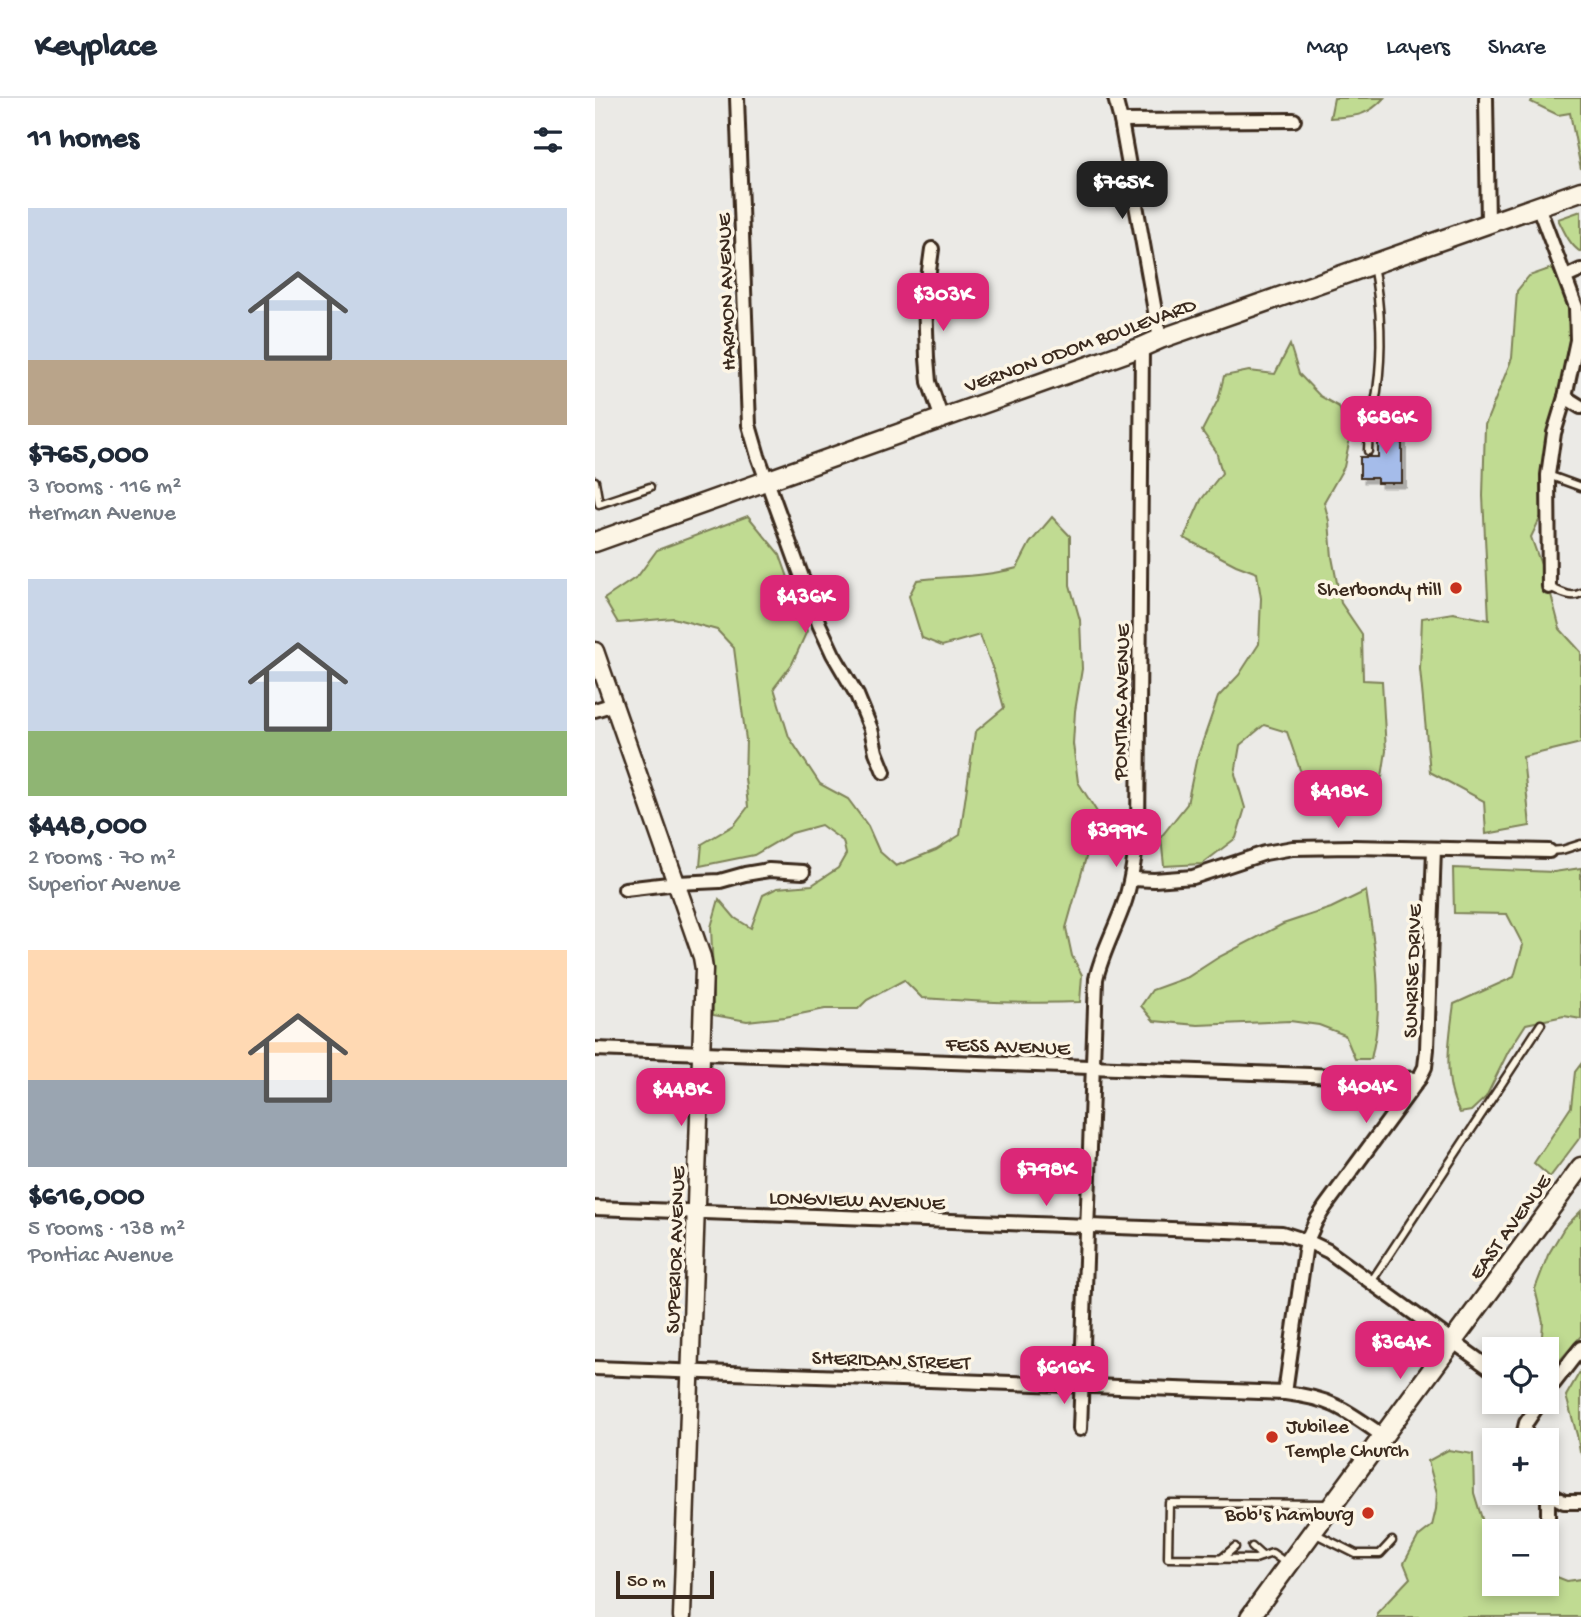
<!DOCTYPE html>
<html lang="en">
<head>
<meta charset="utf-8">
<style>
	body { margin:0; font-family:"Gochi Hand",sans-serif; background:#f6f6f7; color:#1f2937; height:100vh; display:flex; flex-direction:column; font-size:26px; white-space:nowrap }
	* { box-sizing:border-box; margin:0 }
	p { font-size:23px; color:#747a83 }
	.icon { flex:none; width:38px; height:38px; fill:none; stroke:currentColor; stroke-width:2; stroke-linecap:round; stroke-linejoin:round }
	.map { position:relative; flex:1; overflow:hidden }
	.panel { display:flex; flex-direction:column; background:#fff; width:595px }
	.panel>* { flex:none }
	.fabs { position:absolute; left:887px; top:1239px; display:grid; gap:14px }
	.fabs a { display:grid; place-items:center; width:77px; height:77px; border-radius:0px; background:#fff; box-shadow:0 4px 10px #0003; font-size:35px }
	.scale { position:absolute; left:21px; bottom:18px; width:98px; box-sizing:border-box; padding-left:7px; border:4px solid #3b2a1e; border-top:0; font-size:19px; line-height:24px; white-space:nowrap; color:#3b2a1e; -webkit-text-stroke:5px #fcf5e5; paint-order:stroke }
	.price { position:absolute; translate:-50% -60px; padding:0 16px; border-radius:14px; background:#db2777; color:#fff; font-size:23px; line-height:46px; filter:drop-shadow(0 2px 4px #0008) }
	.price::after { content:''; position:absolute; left:50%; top:42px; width:21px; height:16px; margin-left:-10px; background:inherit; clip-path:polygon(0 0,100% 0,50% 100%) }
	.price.active { background:#222; color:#fff }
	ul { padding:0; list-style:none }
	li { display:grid; align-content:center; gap:14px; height:371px; padding:0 28px }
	li span { display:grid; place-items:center; height:217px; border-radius:0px; color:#555 }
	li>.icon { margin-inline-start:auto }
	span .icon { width:126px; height:126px; fill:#fffc; stroke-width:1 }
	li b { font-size:30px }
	h2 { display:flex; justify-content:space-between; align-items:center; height:84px; padding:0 28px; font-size:30px }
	header { display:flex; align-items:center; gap:42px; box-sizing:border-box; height:98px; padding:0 35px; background:#fff; border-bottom:2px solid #e0e1e3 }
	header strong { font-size:33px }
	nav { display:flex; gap:38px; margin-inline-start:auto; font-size:24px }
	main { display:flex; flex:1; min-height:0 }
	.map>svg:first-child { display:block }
	.green { fill:#c0db92; stroke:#7e8258; stroke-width:2 }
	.building { fill:#a5bcea; stroke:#3b2a1e; stroke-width:2; filter:url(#shadow) }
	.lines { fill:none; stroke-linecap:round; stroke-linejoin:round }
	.service-casing { stroke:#3b2a1e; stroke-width:11 }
	.minor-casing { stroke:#3b2a1e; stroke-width:18 }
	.tertiary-casing { stroke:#3b2a1e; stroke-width:21 }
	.secondary-casing { stroke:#3b2a1e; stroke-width:23 }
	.service { stroke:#fcf5e5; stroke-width:6 }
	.minor { stroke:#fcf5e5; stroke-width:12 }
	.tertiary { stroke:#fcf5e5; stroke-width:16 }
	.secondary { stroke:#fcf5e5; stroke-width:18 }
	.poi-dot { fill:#c8321e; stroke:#fcf5e5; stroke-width:2.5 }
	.labels { text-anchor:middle; stroke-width:7; stroke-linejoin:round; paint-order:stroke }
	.street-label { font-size:21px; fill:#3b2a1e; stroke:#fcf5e5 }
	.poi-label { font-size:21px; fill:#3b2a1e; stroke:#fcf5e5; text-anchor:end }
</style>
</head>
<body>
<header>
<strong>Keyplace</strong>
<nav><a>Map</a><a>Layers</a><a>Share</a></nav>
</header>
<main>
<section class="panel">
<h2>11 homes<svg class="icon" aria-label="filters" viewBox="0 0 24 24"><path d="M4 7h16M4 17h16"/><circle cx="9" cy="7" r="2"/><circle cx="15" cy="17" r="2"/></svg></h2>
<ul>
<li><span style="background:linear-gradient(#c9d6e8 70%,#b9a48a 0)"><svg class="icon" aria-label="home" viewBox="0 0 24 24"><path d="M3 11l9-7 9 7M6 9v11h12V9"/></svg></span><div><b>$765,000</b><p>3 rooms · 116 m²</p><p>Herman Avenue</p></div></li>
<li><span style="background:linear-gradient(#c9d6e8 70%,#8fb573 0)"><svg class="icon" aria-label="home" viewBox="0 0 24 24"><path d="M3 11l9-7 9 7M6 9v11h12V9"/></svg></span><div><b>$448,000</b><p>2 rooms · 70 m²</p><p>Superior Avenue</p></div></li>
<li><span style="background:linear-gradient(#ffd9b3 60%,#9aa5b1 0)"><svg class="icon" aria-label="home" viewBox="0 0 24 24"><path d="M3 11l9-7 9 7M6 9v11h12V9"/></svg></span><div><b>$616,000</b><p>5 rooms · 138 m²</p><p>Pontiac Avenue</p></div></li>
</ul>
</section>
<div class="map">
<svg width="986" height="1519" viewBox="0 0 986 1519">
	<defs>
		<filter id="shadow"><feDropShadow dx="4.5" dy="4.5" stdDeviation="0" flood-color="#0004"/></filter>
	</defs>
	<rect width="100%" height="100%" fill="#ebeae6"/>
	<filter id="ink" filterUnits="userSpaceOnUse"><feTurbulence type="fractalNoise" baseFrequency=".0143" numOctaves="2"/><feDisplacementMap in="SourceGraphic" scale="14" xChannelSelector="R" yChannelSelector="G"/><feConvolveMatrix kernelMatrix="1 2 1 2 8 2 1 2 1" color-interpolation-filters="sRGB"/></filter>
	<g filter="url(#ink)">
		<g class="green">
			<path d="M 739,0 L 789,0 C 772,19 759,18 735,20 Z"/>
			<path d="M 938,0 L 986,0 L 986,71 L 975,15 L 963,17 L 936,4 Z"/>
			<path d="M 986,113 L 986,154 C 975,148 969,133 963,121 Z"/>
			<path d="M 957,170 L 973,201 L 975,238 L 965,289 L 970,299 L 953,404 L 936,439 L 954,489 L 965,531 L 986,554 L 986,645 L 928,659 L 935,728 L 891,736 L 889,703 L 835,674 L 825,571 L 827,520 L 858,515 L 894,522 L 888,398 L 890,327 L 917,260 L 922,193 L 934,178 Z"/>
			<path d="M 695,247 L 704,276 L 725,298 L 744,309 L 755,340 L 749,369 L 729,404 L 734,423 L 737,459 L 746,505 L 767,536 L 768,582 L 787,583 L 791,653 L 787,679 L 751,686 L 717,684 L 705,672 L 692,634 L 669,627 L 645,647 L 640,676 L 650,710 L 641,740 L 607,766 L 569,768 L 566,739 L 592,706 L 601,663 L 623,599 L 644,577 L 664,546 L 666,500 L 662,475 L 641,467 L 589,440 L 606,402 L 627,375 L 621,353 L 607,333 L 623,302 L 629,278 L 654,273 L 680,276 Z"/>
			<path d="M 153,418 L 185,457 L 212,533 L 197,566 L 179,590 L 194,639 L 225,686 L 253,701 L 273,728 L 284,753 L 301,768 L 341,752 L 365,737 L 380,634 L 409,610 L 400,577 L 385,537 L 347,548 L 327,540 L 314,498 L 322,482 C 355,478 390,479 422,470 L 435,445 L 457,419 L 475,438 L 475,487 L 485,522 L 487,571 L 480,613 L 478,646 L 483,684 L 509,725 L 492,756 L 471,830 L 477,858 L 487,877 L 485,904 C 432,906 380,904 327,900 L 309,882 L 272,902 L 263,911 L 230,911 L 190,919 L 152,923 L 118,917 L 118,876 L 116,829 L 124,801 L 140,820 L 156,830 L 168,797 L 182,790 L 217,787 L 243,770 L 251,756 L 248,743 L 226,727 L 197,735 L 159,757 L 105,768 L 107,746 L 139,727 L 153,709 L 150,680 L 151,642 L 139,550 L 122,532 L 78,520 L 23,525 L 9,501 L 43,478 L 62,452 Z"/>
			<path d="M 858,770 L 959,774 L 986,770 L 986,921 L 969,918 L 931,926 L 913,954 L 891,999 L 876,1013 L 865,1015 C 847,984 854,941 859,906 L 919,879 L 928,847 L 912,816 L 859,815 Z"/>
			<path d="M 771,793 C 778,839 787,888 781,935 C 780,943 778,952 776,961 L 760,961 L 750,937 L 724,927 L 695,923 L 603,927 L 559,923 L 546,908 L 557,892 L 593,879 L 624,859 L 688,826 L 736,810 Z"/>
			<path d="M 986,966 L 986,1038 L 955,1079 L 939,1065 L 976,1009 L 980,974 Z"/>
			<path d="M 986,1113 L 986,1238 L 955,1274 L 952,1273 L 952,1251 L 946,1251 L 948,1224 L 940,1191 L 953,1157 L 969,1130 Z"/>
			<path d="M 986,1272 L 986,1355 L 985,1354 L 982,1337 L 971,1298 Z"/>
			<path d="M 853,1352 L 878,1356 L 879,1395 L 888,1424 L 899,1441 L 900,1486 L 952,1486 L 952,1475 L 972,1483 L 986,1481 L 986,1519 L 782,1519 L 782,1515 L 815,1480 L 809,1465 L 823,1439 L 837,1428 L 841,1411 L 842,1395 L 833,1363 Z"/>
		</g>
		<path class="building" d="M 783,325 L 807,325 L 807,385 L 782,385 L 782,380 L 765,380 L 765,359 L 783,359 Z"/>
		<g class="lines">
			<g class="service-casing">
				<g id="service">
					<path d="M 773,353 C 773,332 779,314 782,293 C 788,251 786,209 778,167"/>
					<path d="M 953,377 L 986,389"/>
					<path d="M 0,383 L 4,406 L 55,389"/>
					<path d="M 954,489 C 964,493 976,501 986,495"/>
					<path d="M 954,753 L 967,752 L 986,746"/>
					<path d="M 776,1184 L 946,926"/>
					<path d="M 719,1435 L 761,1456 L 785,1456 L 797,1443"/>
					<path d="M 657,1449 L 667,1458"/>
					<path d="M 626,1461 L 640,1449"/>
					<path d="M 691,1465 L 677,1455 L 660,1461 L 573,1460 L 574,1405 L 733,1406"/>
				</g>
			</g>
			<g class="minor-casing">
				<g id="minor">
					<path d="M 142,0 L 154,327 L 163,358 L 224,526 L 238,556 L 262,597 L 276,631 L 281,654 L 289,674"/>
					<path d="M 520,0 L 526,23 L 565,241"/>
					<path d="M 891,0 L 893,125"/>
					<path d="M 526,23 L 699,22"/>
					<path d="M 943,108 L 981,209 L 982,242 L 970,299 L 959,335 L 953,377 L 954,489"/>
					<path d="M 337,151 L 330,202 L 332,260 L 334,284 L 347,321"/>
					<path d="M 971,179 L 986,172"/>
					<path d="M 970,299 L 986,309"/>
					<path d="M 0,612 L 19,606"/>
					<path d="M 536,781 L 559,782 L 598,779 L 670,755 L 698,750 L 757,749 L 954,753"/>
					<path d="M 30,791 L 82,785 L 125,783 L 150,776 L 174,772 L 208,774"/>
					<path d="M 0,951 L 824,981"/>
					<path d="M 0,1110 L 687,1135 L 712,1143 L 733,1153 L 900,1274"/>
					<path d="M 0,1270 L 690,1295 C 736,1300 751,1312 788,1338"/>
					<path d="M 952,1294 L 986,1250"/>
					<path d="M 690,1295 L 710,1153 L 712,1143 L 721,1123 L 730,1109 L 824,981 L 830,969 L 832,951 L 839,751"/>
					<path d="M 485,1331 L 501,881 C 507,854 521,830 530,803 C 537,782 539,760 543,738 L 547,249"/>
					<path d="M 927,1342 L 931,1325 L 945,1304"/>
					<path d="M 952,1395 L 969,1404 L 986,1404"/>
					<path d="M 953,1461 L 953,1395"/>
				</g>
			</g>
			<g class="tertiary-casing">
				<path id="tertiary" d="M 0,553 L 107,859 L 109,871 L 87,1519"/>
			</g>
			<g class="secondary-casing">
				<g id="secondary">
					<path d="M 0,444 L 547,249 L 565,241 L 986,93"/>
					<path d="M 655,1519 L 986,1069"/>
				</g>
			</g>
			<use href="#service" class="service"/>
			<use href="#minor" class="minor"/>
			<use href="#tertiary" class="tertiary"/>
			<use href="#secondary" class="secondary"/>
		</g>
	</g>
	<g class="poi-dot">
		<circle cx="861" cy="490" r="7"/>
		<circle cx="677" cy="1339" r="7"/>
		<circle cx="773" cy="1415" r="7"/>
	</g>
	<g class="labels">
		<g class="street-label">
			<text transform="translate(130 194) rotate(-92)" y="7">HARMON AVENUE</text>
			<text transform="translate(485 246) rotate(-20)" y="7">VERNON ODOM BOULEVARD</text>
			<text transform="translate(525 604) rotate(-89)" y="7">PONTIAC AVENUE</text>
			<text transform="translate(816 873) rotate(-88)" y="7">SUNRISE DRIVE</text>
			<text transform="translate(413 947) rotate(2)" y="7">FESS AVENUE</text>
			<text transform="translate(262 1101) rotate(2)" y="7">LONGVIEW AVENUE</text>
			<text transform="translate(914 1128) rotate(-54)" y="7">EAST AVENUE</text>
			<text transform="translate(79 1152) rotate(-88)" y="7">SUPERIOR AVENUE</text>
			<text transform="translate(296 1261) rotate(2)" y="7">SHERIDAN STREET</text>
		</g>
		<g class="poi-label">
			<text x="847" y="497">Sherbondy Hill</text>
			<text x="691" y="1334" text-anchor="start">Jubilee<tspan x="691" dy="24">Temple Church</tspan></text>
			<text x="759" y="1422">Bob's hamburg</text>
		</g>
	</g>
</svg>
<div class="fabs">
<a><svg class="icon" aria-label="locate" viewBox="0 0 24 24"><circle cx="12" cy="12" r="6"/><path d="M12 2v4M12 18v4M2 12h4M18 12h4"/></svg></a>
<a>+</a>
<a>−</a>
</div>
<div class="scale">50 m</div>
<b class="price active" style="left:527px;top:123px">$765K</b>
<b class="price" style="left:348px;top:235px">$303K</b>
<b class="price" style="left:791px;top:358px">$686K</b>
<b class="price" style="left:210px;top:537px">$436K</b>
<b class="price" style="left:743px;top:732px">$418K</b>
<b class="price" style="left:521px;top:771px">$399K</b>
<b class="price" style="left:771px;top:1027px">$404K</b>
<b class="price" style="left:86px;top:1030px">$448K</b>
<b class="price" style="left:451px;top:1110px">$798K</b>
<b class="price" style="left:805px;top:1283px">$364K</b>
<b class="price" style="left:469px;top:1308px">$616K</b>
</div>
</main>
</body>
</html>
